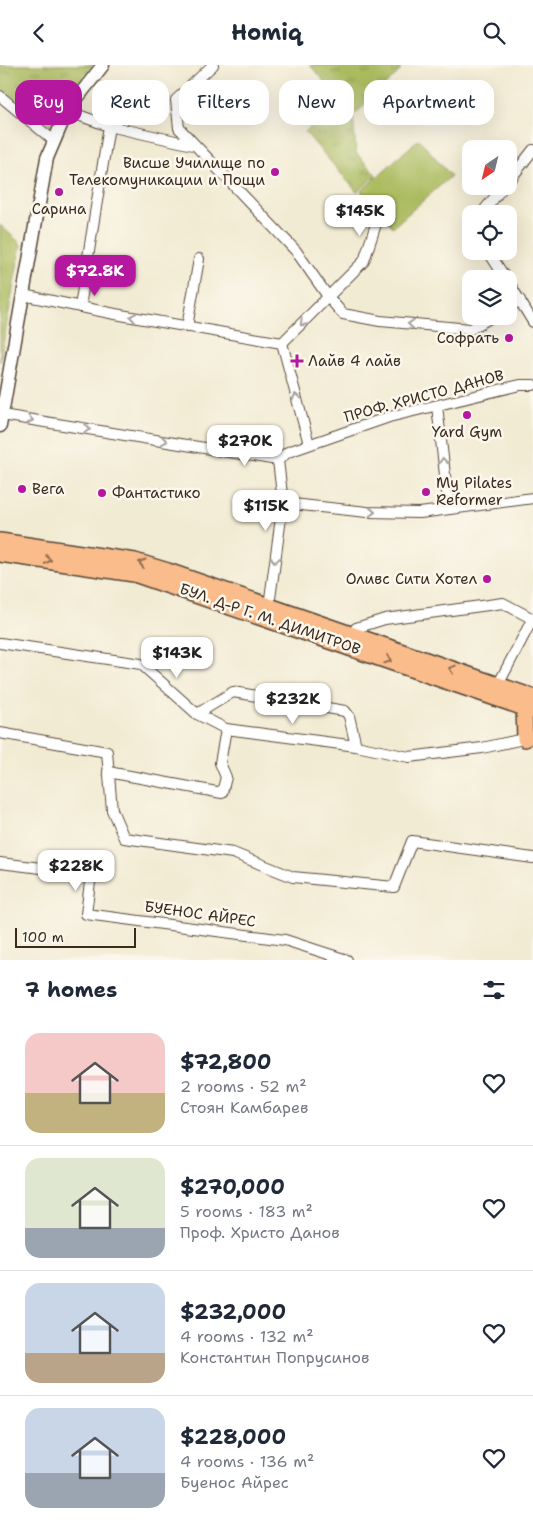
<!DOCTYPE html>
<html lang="en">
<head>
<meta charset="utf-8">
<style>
	body { margin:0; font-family:"Shantell Sans",sans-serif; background:#f6f6f7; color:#1f2937; height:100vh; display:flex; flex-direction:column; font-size:19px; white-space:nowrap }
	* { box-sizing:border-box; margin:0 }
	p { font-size:16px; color:#747a83 }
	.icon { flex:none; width:28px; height:28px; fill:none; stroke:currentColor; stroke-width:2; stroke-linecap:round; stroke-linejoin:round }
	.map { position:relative; height:895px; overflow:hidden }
	.side { display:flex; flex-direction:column; background:#fff; flex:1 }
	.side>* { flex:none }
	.banner { position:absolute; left:15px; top:15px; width:504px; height:45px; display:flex; gap:10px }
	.needle { width:32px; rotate:215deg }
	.tools { position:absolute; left:462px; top:75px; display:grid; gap:10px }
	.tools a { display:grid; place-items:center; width:55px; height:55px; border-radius:10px; background:#fff; box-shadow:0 5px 20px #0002; font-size:25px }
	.scale { position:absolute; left:15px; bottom:12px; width:121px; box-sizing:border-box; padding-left:5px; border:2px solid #3b2a1e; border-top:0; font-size:14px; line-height:18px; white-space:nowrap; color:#3b2a1e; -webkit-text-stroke:4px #fbf7ec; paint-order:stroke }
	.price { position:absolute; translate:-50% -42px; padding:0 11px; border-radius:10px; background:#fff; color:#222; font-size:16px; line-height:32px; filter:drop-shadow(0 1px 2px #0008) }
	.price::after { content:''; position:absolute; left:50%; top:30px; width:15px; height:11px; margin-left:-8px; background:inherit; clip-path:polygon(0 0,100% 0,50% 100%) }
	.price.on { background:#b5179e; color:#fff }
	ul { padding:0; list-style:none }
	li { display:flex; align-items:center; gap:15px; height:125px; padding:0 25px }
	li+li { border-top:1px solid #e0e1e3 }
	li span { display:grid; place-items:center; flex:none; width:140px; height:100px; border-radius:15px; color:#555 }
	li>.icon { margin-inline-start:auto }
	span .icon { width:60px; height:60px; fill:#fffc; stroke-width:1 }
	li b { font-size:21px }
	h2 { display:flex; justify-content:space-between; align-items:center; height:60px; padding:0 25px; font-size:21px }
	.tag { padding:0 18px; border-radius:15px; background:#fff; box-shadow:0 5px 20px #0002; font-size:18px; line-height:45px }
	.tag.on { background:#b5179e; color:#fff }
	header { display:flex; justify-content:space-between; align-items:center; height:65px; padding:0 25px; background:#fff; font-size:22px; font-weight:700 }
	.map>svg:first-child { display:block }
	.grass { fill:#abbb5e; stroke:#73723e }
	.park { fill:url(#park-tufts); stroke:#73723e }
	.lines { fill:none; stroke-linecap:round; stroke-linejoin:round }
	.minor-casing { stroke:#564739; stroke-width:12 }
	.tertiary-casing { stroke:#564739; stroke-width:15 }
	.primary-casing { stroke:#564739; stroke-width:18 }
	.minor { stroke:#fff; stroke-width:10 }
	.tertiary { stroke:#fff; stroke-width:12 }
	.primary { stroke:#f9bc8a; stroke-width:15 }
	.oneway { stroke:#a79f9a }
	.oneway2 { stroke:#906c4f }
	.poi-dot { fill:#b5179e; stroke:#fbf7ec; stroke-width:2 }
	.labels { text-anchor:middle; stroke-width:5; stroke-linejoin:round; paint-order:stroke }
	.poi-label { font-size:15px; fill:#3b2a1e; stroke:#fbf7ec; text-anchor:start }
	.street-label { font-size:15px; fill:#3b2a1e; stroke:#fbf7ec }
</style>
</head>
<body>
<header><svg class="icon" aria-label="back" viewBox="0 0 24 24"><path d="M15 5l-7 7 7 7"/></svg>Homiq<svg class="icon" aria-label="search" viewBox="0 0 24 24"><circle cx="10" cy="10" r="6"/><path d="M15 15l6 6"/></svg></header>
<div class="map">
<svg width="533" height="895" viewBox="0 0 533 895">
	<defs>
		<pattern id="park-tufts" width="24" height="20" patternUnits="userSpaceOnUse" patternTransform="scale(1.25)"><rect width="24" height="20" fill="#abbb5e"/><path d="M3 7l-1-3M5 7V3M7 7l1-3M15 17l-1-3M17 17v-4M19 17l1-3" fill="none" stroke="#8c984d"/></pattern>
	</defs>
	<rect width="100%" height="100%" fill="#fbf7ec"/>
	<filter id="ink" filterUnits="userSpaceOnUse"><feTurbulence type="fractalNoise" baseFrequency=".02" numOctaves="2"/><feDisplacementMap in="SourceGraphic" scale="10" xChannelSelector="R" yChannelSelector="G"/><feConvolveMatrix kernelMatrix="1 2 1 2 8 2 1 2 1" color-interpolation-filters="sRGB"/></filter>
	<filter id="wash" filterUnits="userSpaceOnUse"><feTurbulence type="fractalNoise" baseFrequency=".0096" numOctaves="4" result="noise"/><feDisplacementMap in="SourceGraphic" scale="20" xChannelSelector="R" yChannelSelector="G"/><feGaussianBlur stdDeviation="1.12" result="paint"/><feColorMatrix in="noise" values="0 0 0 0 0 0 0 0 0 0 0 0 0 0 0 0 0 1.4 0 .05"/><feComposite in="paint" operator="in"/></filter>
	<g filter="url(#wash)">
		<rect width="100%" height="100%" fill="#f2ebd3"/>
		<g class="grass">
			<path d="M 419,74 L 451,111 L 393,162 L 361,126 Z"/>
			<path d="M 0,160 L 21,179 L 0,297 Z"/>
		</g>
		<g class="park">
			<path d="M 0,0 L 93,0 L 78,18 L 50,60 L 0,22 Z"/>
			<path d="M 310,0 L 395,0 L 401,5 L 353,51 L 356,88 L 376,110 L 357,127 L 305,67 L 340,35 Z"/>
		</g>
	</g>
	<g filter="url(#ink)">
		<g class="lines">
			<g class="minor-casing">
				<g id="minor">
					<path d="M 213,0 L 176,35 L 179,63 L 296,186 L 329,233 L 343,249 L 380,256 L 471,264 L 493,251"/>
					<path d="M 0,31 L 54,76"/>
					<path d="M 67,46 L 109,61 L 193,80"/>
					<path d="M 509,116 L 533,85"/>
					<path d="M 481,149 L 504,121"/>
					<path d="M 488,186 L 506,214"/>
					<path d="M 509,218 L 533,257"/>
					<path d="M 23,230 L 115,249 L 282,278 L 309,379"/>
					<path d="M 80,242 L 109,61"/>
					<path d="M 509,242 L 520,235"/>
					<path d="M 187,262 L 199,194"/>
					<path d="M 282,278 L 364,196 L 377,156"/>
					<path d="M 437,341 L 449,444"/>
					<path d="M 2,350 L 278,395 L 288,387 L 389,352 L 520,320 L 533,320"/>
					<path d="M 283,438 L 367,447 L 420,448 L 533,433"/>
					<path d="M 269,541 L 283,438 L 278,395"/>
					<path d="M 354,570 L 356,563 L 385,554 L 503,538 L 533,554"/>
					<path d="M 0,578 L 141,599 L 197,649 L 226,664 L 356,681 L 409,692 L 482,683 L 533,672"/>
					<path d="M 498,620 L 533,553"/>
					<path d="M 197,649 L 233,627 L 345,646 L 349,651 L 356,681"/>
					<path d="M 0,668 L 107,687 L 112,745 L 124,773 L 233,788 L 293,812 L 394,822 L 412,776 L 533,793"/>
					<path d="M 108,707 L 222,728 L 226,712 L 220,698 L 226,664"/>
					<path d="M 0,798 L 91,809 L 86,849 L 285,875 L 347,895"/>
				</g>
			</g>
			<g class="tertiary-casing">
				<path id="tertiary" d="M 0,361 L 47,93 L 67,46 L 103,0"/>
			</g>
			<g class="primary-casing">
				<g id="primary">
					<path d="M 0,476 L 135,496 L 168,506 L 533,632"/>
					<path d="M 0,489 L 134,509 L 533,646"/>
					<path d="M 524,643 L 525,674"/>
				</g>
			</g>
			<use href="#minor" class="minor"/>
			<use href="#tertiary" class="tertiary"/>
			<use href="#primary" class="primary"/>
		</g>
		<defs><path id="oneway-chevron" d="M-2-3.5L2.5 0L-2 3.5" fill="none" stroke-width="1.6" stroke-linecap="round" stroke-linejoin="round" transform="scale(1.25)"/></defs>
		<g class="oneway">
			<use href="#oneway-chevron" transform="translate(133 252) rotate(-170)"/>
			<use href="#oneway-chevron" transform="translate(303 258) rotate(135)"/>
			<use href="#oneway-chevron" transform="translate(411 259) rotate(-175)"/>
			<use href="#oneway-chevron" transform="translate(296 332) rotate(-105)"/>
			<use href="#oneway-chevron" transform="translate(30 355) rotate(9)"/>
			<use href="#oneway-chevron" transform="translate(87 364) rotate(9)"/>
			<use href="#oneway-chevron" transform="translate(164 376) rotate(9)"/>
			<use href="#oneway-chevron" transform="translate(443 396) rotate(-97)"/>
			<use href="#oneway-chevron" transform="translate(372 447) rotate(2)"/>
			<use href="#oneway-chevron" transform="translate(275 495) rotate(98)"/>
		</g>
		<g class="oneway2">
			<use href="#oneway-chevron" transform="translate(48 495) rotate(8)"/>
			<use href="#oneway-chevron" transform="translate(142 498) rotate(-164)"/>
			<use href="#oneway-chevron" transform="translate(388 595) rotate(19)"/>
			<use href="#oneway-chevron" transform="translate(452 604) rotate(-161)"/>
		</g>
	</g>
	<g class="poi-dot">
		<circle cx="275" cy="107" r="5"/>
		<circle cx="59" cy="127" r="5"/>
		<circle cx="509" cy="273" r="5"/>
		<path d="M294.5 288.5h5v5h5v5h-5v5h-5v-5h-5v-5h5z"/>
		<circle cx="467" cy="350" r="5"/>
		<circle cx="22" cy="424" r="5"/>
		<circle cx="426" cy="427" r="5"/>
		<circle cx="102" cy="428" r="5"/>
		<circle cx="487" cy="514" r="5"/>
	</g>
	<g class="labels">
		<g class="poi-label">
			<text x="265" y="103" text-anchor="end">Висше Училище по<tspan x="265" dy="17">Телекомуникации и Пощи</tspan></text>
			<text x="59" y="149" text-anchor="middle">Сарина</text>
			<text x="499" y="278" text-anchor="end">Софрать</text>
			<text x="308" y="301">Лайв 4 лайв</text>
			<text x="467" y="372" text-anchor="middle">Yard Gym</text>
			<text x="436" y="423">My Pilates<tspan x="436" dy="17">Reformer</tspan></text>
			<text x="32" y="429">Вега</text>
			<text x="112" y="433">Фантастико</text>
			<text x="477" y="519" text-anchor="end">Оливс Сити Хотел</text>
		</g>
		<g class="street-label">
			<text transform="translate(424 331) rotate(-15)" y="5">ПРОФ. ХРИСТО ДАНОВ</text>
			<text transform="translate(270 554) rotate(19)" y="5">БУЛ. Д-Р Г. М. ДИМИТРОВ</text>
			<text transform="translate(200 849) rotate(8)" y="5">БУЕНОС АЙРЕС</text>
		</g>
	</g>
</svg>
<div class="tools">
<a><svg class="needle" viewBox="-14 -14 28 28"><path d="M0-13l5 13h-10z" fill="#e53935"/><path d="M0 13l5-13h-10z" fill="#747a83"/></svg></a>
<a><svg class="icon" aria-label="locate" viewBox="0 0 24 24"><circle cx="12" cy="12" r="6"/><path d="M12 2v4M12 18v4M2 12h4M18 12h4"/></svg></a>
<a><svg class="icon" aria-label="layers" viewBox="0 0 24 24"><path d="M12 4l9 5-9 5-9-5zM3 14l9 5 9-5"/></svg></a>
</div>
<div class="scale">100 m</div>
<b class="price" style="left:360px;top:172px">$145K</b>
<b class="price on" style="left:95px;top:232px">$72.8K</b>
<b class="price" style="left:245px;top:402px">$270K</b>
<b class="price" style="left:266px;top:467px">$115K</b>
<b class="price" style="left:177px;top:614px">$143K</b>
<b class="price" style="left:293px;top:660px">$232K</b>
<b class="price" style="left:76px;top:827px">$228K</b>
<div class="banner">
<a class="tag on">Buy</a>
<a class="tag">Rent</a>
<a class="tag">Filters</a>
<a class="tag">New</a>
<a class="tag">Apartment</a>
</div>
</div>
<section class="side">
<h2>7 homes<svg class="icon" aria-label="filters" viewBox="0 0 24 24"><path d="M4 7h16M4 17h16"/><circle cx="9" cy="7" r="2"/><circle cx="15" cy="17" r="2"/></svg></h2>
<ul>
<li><span style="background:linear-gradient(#f6c9c9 60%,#c2b280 0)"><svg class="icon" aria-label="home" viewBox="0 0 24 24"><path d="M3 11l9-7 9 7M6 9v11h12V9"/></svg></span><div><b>$72,800</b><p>2 rooms · 52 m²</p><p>Стоян Камбарев</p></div><svg class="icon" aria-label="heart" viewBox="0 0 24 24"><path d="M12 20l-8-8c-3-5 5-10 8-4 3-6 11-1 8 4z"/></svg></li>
<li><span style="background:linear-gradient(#dfe7d0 70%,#9aa5b1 0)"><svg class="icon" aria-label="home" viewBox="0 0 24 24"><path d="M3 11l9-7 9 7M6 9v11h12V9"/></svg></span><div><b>$270,000</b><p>5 rooms · 183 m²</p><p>Проф. Христо Данов</p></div><svg class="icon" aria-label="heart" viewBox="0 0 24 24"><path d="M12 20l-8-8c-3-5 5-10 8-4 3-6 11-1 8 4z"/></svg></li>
<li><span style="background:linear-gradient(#c9d6e8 70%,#b9a48a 0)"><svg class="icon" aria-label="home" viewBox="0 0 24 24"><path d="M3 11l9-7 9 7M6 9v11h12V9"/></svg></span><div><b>$232,000</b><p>4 rooms · 132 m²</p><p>Константин Попрусинов</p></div><svg class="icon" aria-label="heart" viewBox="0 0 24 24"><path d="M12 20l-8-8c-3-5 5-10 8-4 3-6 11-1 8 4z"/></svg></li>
<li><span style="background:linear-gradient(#c9d6e8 65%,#9aa5b1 0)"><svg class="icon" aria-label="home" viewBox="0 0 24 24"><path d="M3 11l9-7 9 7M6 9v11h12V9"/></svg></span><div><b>$228,000</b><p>4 rooms · 136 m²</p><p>Буенос Айрес</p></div><svg class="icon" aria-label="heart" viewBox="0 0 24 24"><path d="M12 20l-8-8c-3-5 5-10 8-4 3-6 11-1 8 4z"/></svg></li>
</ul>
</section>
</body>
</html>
